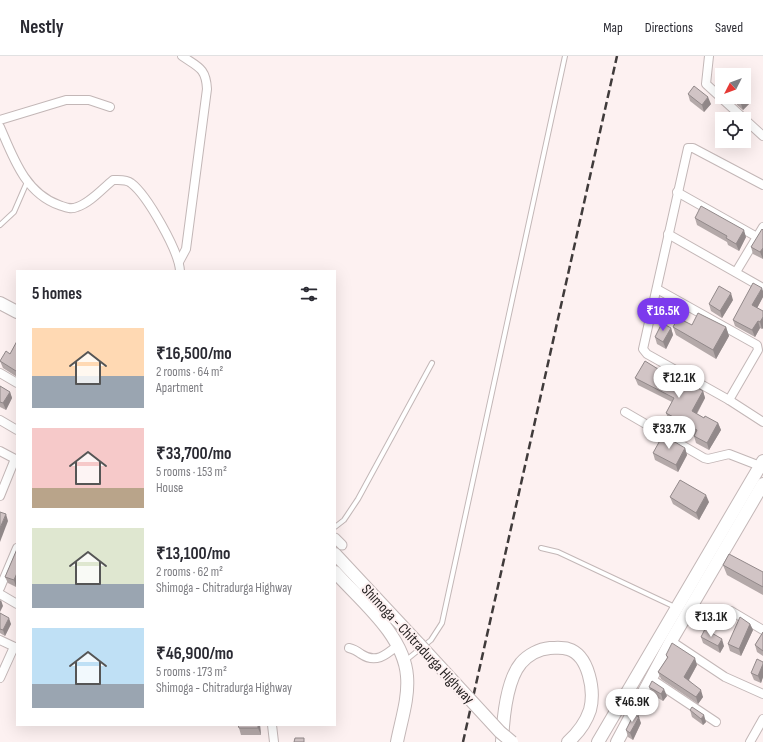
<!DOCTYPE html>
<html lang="en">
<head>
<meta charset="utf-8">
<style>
	body { margin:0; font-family:"Sofia Sans Condensed",sans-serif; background:#f7f7f7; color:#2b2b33; height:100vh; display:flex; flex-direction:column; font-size:15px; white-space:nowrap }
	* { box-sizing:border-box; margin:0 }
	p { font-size:13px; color:#7c7c81 }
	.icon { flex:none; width:22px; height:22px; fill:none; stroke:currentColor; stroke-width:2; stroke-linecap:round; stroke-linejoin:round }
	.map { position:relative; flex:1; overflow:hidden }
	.panel { position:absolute; left:16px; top:214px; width:320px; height:456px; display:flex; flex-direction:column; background:#fff; border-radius:0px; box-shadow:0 4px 16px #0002 }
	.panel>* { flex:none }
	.needle { width:26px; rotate:228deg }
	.tools { position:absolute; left:715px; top:12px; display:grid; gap:8px }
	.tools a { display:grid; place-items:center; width:36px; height:36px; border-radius:0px; background:#fff; box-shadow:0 4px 16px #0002; font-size:20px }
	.price { position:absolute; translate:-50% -34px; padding:0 9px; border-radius:14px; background:#fff; color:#222; font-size:13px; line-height:26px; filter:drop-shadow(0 1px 2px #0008) }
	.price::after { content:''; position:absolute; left:50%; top:24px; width:12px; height:9px; margin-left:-6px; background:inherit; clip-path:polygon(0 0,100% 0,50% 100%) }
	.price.on { background:#7c3aed; color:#fff }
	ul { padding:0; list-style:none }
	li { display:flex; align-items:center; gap:12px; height:100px; padding:0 16px }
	li span { display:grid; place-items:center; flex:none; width:112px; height:80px; border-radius:0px; color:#555 }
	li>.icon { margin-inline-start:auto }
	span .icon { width:48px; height:48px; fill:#fffc; stroke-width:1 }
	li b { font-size:17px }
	h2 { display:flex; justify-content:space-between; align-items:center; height:48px; padding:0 16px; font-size:17px }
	header { display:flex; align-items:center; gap:24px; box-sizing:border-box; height:56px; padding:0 20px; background:#fff; border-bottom:1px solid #e1e1e2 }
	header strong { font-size:19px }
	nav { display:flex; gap:22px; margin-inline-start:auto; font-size:14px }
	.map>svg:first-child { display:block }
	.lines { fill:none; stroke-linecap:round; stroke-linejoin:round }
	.service-casing { stroke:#c3b7b7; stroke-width:6 }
	.minor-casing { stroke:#c3b7b7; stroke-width:10 }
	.tertiary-casing { stroke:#c3b7b7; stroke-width:11 }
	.primary-casing { stroke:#c3b7b7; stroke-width:14 }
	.service { stroke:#fff; stroke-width:4 }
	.minor { stroke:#fff; stroke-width:8 }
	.tertiary { stroke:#fff; stroke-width:9 }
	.primary { stroke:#fff; stroke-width:12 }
	.rail { stroke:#403b3b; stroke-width:2.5; stroke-dasharray:8 4; stroke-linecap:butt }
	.primary-bridge-casing { stroke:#c3b7b7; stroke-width:14; stroke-linecap:butt }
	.primary-bridge { stroke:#fff; stroke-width:12 }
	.wall { fill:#b4a9a9 }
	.shaded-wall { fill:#92898a }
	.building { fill:#d1c4c5; stroke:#92898a }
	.labels { text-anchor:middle; stroke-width:4; stroke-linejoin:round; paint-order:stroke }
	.street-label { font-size:15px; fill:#292525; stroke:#fdf1f1 }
</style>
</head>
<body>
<header>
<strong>Nestly</strong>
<nav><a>Map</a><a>Directions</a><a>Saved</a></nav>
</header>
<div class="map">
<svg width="763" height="686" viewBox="0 0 763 686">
	<rect width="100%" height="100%" fill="#fdf1f1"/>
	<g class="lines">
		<g class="service-casing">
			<g id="service">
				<path d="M 0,169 L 14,156 L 27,126"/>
				<path d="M 335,471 L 344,464 L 358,443 L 432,307"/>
				<path d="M 541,492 L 558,496 L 675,551"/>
				<path d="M 405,605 L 431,584 L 442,567 L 565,0"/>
			</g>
		</g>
		<g class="minor-casing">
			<g id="minor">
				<path d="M 709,0 L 706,28 L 763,80"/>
				<path d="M 0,64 L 66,44 L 89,44 L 110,51"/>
				<path d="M 0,71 C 13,101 25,137 59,149 C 65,151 70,154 77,151 C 90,147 102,133 113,124 C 119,124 126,123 131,127 C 147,139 179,195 180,215"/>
				<path d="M 763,129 L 693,92 L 688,92 L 643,293 L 647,298 L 729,344 L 763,366"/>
				<path d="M 677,136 L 757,181"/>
				<path d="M 668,178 L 763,232"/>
				<path d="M 179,206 L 186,193 L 207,33 C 206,12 198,11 182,0"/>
				<path d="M 736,216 L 763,171"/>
				<path d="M 657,233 L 757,289 L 758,294 L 729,344"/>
				<path d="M 0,317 L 17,327"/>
				<path d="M 625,356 L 704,402 L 708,403 L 729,398 L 760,410"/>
				<path d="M 0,364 L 17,374"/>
				<path d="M 0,395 L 17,404"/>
				<path d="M 0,440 L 15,403"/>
				<path d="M 0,532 L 17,492"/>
				<path d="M 0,538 L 17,548"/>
				<path d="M 731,555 L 763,574"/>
				<path d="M 0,584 L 17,592"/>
				<path d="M 671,585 L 725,621 L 763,638"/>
				<path d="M 349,592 C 354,593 357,595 361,598 C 376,608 386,599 398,589"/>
				<path d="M 0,622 L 14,591"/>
				<path d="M 650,622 L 716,666"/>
				<path d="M 272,669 L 274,686"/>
				<path d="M 750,686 L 763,663"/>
			</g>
		</g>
		<g class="tertiary-casing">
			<path id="tertiary" d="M 335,482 L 342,489"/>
		</g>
		<g class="primary-casing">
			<g id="primary">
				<path d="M 0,247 L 17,256"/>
				<path d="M 335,498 L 419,588"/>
				<path d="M 335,516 C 361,545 404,579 407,620 C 409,642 401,665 397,686"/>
				<path d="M 502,686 C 503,664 506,625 521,607 C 528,599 539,593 550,592 C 556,592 562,591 568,593 C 589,599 595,635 590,654 C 586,666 577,678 568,686"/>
				<path d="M 598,686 L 763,405"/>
				<path d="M 617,686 L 671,585 L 763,428"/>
			</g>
		</g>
		<use href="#service" class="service"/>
		<use href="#minor" class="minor"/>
		<use href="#tertiary" class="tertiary"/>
		<use href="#primary" class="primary"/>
		<path class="rail" d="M 463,686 L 617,0"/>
		<g class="primary-bridge-casing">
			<path id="primary-bridge" d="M 419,588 L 500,676 L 512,686"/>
		</g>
		<use href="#primary-bridge" class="primary-bridge"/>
	</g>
	<g class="wall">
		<path d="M 688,38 L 711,48 L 704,56 L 690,45 Z"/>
		<path d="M 734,42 L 750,47 L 743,54 L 737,49 Z"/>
		<path d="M 695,162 L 746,181 L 739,195 L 728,189 L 727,186 L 697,169 Z"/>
		<path d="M 763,174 L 763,203 L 753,198 L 751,191 Z"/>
		<path d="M 763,235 L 763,241 L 757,252 L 763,255 L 763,272 L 762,273 L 760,272 L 755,281 L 735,270 L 733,264 Z"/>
		<path d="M 733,244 L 722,262 L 711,255 L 709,248 Z"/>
		<path d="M 692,269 L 726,271 L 729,280 L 716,303 L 676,279 L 673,271 Z"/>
		<path d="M 671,272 L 673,279 L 666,293 L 657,288 L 655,281 Z"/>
		<path d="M 17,285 L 17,321 L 3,312 L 0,305 L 10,298 Z"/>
		<path d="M 635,322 L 676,324 L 695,331 L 703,335 L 705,342 L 697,358 L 704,362 L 718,367 L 721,374 L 709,394 L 696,387 L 694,380 L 695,378 L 669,364 L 666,357 L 672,346 L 638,329 Z"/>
		<path d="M 0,330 L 10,336 L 12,342 L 6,354 L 0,351 Z"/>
		<path d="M 685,392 L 687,399 L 678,416 L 655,404 L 653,397 Z"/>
		<path d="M 670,441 L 709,446 L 699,464 L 673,448 Z"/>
		<path d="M 17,493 L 17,529 L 16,531 L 8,527 L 5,521 Z"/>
		<path d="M 723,509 L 763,516 L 763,539 L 727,519 Z"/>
		<path d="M 0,557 L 11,568 L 5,580 L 0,577 Z"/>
		<path d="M 702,561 L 722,563 L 715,573 L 704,567 Z"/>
		<path d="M 750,568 L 753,574 L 741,600 L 730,595 L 728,588 Z"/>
		<path d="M 763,576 L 763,600 L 757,596 L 755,589 Z"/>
		<path d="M 701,581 L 724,590 L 720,597 L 703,587 Z"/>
		<path d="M 666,599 L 697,609 L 689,624 L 703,641 L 698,648 L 661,623 L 658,616 L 667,602 Z"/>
		<path d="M 763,606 L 763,621 L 761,627 L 754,624 L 751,617 Z"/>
		<path d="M 649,631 L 667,640 L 663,645 L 651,638 Z"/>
		<path d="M 690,654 L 706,666 L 703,669 L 692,661 Z"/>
		<path d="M 641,667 L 633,684 L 628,681 L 626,674 Z"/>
		<path d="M 260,669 L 261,679 L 241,679 L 239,672 Z"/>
	</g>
	<g class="shaded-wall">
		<path d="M 747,40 L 750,47 L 743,54 L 741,48 Z"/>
		<path d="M 708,41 L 711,48 L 704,56 L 702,49 Z"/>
		<path d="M 744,174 L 746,181 L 739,195 L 736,188 Z"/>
		<path d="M 763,192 L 763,203 L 760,196 Z"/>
		<path d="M 762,232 L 763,235 L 763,241 L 755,256 L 752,249 Z"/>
		<path d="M 731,237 L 733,244 L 722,262 L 720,255 Z"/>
		<path d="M 763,261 L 763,272 L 762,273 L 760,266 Z"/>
		<path d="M 758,265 L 760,272 L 755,281 L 752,274 Z"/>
		<path d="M 726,271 L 729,280 L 716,303 L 713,294 Z"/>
		<path d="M 671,272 L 673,279 L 666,293 L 663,286 Z"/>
		<path d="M 693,325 L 696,332 L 691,328 Z"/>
		<path d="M 703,335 L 705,342 L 694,362 L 692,355 Z"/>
		<path d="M 10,336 L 12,342 L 6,354 L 3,347 Z"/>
		<path d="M 718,367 L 721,374 L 709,394 L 707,387 Z"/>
		<path d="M 685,392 L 687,399 L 678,416 L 676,409 Z"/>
		<path d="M 706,439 L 709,446 L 699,464 L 696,457 Z"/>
		<path d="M 6,458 L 8,465 L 0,486 L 0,472 Z"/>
		<path d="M 17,517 L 17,529 L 16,531 L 14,524 Z"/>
		<path d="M 1,544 L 3,550 L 0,556 L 0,545 Z"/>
		<path d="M 720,557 L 722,563 L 715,573 L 713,568 Z"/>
		<path d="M 9,562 L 11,568 L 5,580 L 3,574 Z"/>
		<path d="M 750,568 L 753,574 L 741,600 L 739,593 Z"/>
		<path d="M 722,583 L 724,590 L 720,597 L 718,590 Z"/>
		<path d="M 695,602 L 697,609 L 687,627 L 684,621 Z"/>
		<path d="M 763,608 L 763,621 L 761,627 L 758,620 Z"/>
		<path d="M 664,633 L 667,640 L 663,645 L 661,638 Z"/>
		<path d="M 701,634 L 703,641 L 698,648 L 696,641 Z"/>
		<path d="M 704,659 L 706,666 L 703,669 L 701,663 Z"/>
		<path d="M 639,661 L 641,667 L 633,684 L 630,677 Z"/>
		<path d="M 258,669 L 260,669 L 261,679 L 258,672 Z"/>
	</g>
	<g class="building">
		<path d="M 694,30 L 708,41 L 702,49 L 688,38 Z"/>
		<path d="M 744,37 L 747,40 L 741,48 L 734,42 L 735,41 L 744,41 Z"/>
		<path d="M 701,150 L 744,174 L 736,188 L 726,182 L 727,180 L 695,162 Z"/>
		<path d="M 762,173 L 763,174 L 763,192 L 760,196 L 751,191 Z"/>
		<path d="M 753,227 L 762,232 L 752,249 L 763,255 L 763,261 L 760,266 L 758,265 L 752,274 L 733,264 Z"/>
		<path d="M 719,230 L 731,237 L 720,255 L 709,248 Z"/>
		<path d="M 698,257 L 726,271 L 713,294 L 673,271 L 678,262 L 692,269 Z"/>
		<path d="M 662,267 L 671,272 L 663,286 L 655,281 Z"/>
		<path d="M 17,285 L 17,314 L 16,315 L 0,305 L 6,295 L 10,298 Z"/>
		<path d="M 645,305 L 676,324 L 680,317 L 693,325 L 691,328 L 703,335 L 692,355 L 704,362 L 705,360 L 718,367 L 707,387 L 694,380 L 697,374 L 666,357 L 674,342 L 635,322 Z"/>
		<path d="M 0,330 L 10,336 L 3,347 L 0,346 Z"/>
		<path d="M 663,379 L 685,392 L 676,409 L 653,397 Z"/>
		<path d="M 680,424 L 706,439 L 696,457 L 670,441 Z"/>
		<path d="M 0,456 L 6,458 L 0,472 Z"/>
		<path d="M 17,493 L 17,517 L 14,524 L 5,521 Z"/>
		<path d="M 729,498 L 763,516 L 763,531 L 723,509 Z"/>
		<path d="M 708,550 L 720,557 L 713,568 L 702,561 Z"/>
		<path d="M 0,557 L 9,562 L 3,574 L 0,573 Z"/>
		<path d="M 740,561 L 750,568 L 739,593 L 728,588 Z"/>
		<path d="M 705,573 L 722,583 L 718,590 L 701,581 Z"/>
		<path d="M 763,576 L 763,595 L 755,589 Z"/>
		<path d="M 672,587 L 695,602 L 684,621 L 701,634 L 696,641 L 658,616 L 668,601 L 666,599 Z"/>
		<path d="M 757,603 L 763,606 L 763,608 L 758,620 L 751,617 Z"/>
		<path d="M 652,625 L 664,633 L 661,638 L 649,631 Z"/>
		<path d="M 692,651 L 704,659 L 701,663 L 690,654 Z"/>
		<path d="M 634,658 L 639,661 L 630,677 L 626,674 Z"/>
		<path d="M 238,669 L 258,669 L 258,672 L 239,672 Z"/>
		<path d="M 295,682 L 304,682 L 304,686 L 294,686 Z"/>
	</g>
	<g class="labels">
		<g class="street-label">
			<text transform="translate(418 588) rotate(47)" y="5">Shimoga - Chitradurga Highway</text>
		</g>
	</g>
</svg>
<div class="tools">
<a><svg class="needle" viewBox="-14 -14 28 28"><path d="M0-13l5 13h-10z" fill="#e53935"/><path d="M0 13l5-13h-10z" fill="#7c7c81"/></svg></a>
<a><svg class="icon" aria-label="locate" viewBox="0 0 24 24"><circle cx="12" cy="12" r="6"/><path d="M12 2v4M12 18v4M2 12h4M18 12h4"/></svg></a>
</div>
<b class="price on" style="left:663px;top:276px">₹16.5K</b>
<b class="price" style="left:679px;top:343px">₹12.1K</b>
<b class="price" style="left:669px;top:394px">₹33.7K</b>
<b class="price" style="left:711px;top:582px">₹13.1K</b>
<b class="price" style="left:632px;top:667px">₹46.9K</b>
<section class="panel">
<h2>5 homes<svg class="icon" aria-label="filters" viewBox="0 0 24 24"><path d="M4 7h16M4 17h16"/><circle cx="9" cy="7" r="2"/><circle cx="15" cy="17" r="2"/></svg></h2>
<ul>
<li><span style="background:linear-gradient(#ffd9b3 60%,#9aa5b1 0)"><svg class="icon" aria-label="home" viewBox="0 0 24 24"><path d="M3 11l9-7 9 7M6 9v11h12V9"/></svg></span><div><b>₹16,500/mo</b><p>2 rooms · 64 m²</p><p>Apartment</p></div></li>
<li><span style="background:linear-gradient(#f6c9c9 75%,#b9a48a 0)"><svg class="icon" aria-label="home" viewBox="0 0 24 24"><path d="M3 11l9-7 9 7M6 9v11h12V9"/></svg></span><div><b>₹33,700/mo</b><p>5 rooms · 153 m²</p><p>House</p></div></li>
<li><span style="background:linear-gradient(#dfe7d0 70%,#9aa5b1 0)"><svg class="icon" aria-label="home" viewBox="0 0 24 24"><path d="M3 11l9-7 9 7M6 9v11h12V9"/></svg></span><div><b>₹13,100/mo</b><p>2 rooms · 62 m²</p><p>Shimoga - Chitradurga Highway</p></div></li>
<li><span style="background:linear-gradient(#bfe0f5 70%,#9aa5b1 0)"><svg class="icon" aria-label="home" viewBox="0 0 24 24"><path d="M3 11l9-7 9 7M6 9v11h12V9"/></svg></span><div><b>₹46,900/mo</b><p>5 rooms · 173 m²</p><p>Shimoga - Chitradurga Highway</p></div></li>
</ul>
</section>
</div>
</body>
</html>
